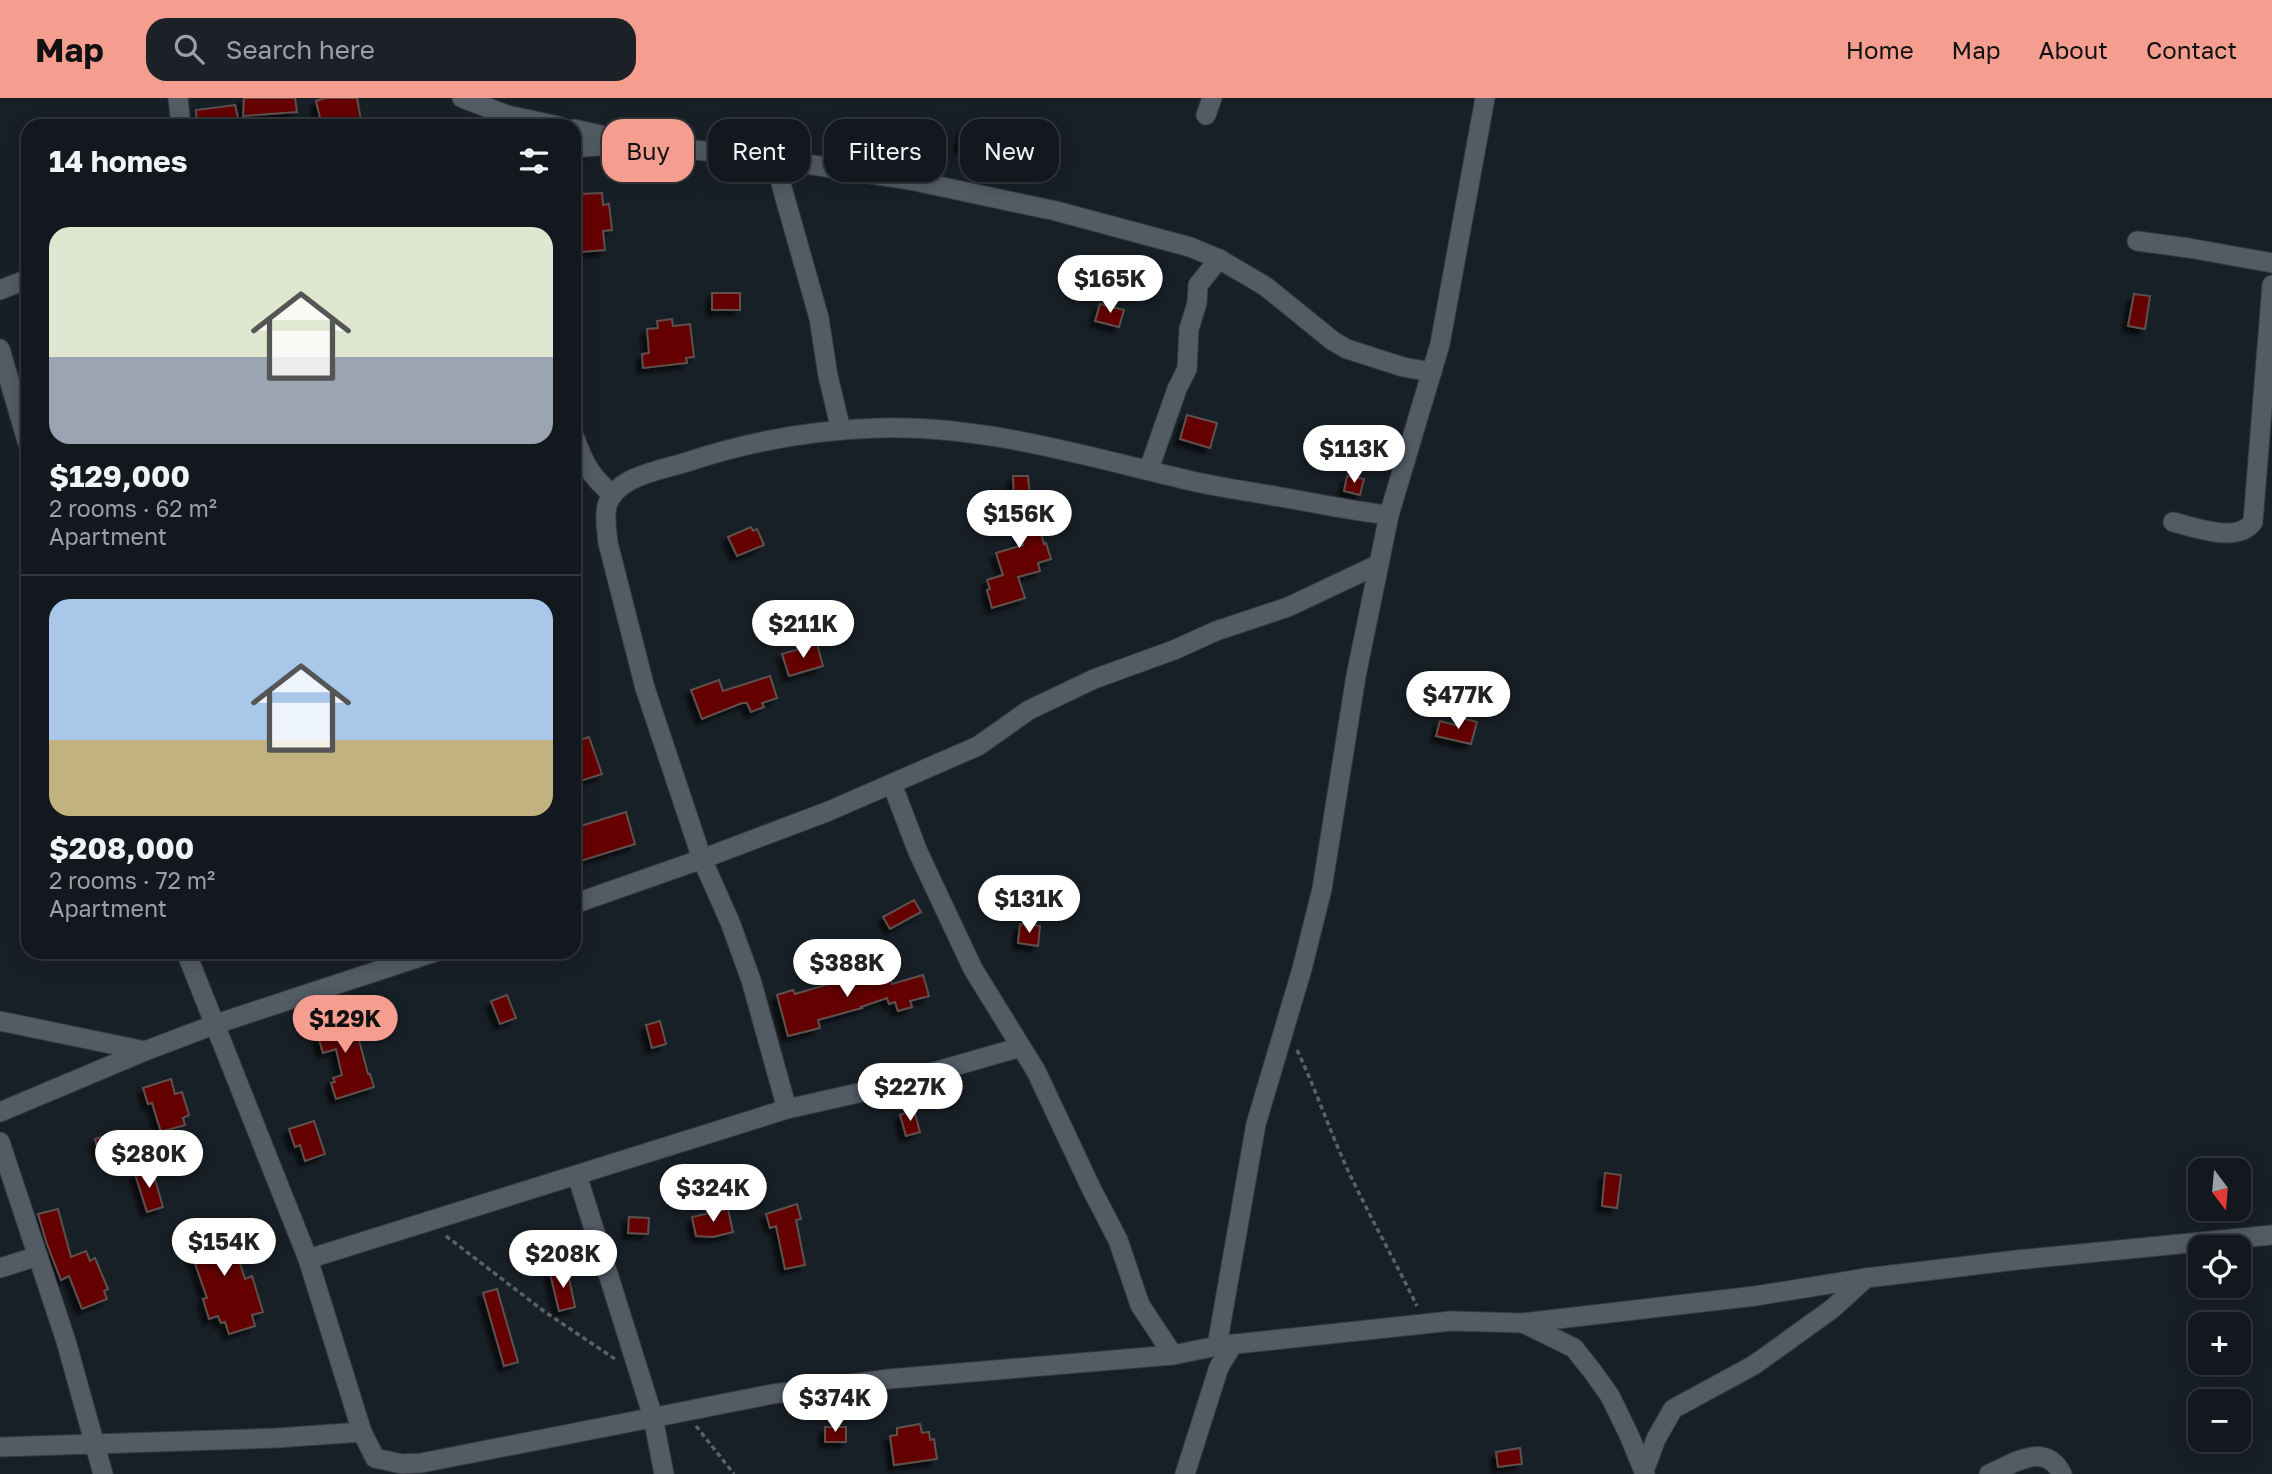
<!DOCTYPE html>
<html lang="en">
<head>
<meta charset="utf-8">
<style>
	body { margin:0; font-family:"Golos Text",sans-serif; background:#1b2126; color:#f1f3f6; height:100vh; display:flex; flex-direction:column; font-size:26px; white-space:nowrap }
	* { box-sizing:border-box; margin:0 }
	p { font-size:23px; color:#9ca0a4 }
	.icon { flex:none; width:38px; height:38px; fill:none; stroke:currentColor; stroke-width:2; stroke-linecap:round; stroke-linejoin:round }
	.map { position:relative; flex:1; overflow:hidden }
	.panel { position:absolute; left:21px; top:21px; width:560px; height:840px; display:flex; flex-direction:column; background:#12181d; border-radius:21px; box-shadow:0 4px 18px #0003,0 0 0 2px #31373b }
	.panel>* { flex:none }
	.hud { position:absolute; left:602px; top:21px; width:665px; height:63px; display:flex; gap:14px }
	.needle { width:46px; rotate:164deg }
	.tools { position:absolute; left:2188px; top:1060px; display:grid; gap:14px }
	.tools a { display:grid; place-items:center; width:63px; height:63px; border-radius:14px; background:#12181d; box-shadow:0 4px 18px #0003,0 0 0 2px #31373b; font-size:35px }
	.price { position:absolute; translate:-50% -60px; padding:0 16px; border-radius:24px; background:#fff; color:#222; font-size:23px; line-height:46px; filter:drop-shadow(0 2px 4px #0008) }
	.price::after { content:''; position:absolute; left:50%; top:42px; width:21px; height:16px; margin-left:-10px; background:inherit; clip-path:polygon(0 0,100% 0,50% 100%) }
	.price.current { background:#f59d8f; color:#111 }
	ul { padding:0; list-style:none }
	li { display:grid; align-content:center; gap:14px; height:371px; padding:0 28px }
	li+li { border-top:2px solid #31373b }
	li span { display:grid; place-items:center; height:217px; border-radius:21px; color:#555 }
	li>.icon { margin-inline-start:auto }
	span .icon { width:126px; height:126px; fill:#fffc; stroke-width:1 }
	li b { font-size:30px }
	h2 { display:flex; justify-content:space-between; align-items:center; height:84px; padding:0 28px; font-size:30px }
	.pill { padding:0 24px; border-radius:21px; background:#12181d; box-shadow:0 4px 18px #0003,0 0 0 2px #31373b; font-size:24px; line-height:63px }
	.pill.current { background:#f59d8f; color:#111 }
	header { display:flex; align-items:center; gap:42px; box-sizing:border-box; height:98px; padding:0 35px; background:#f59d8f; color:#111 }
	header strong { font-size:33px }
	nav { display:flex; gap:38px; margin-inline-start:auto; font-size:24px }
	.search { width:490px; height:63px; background:#1b2126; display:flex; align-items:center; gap:18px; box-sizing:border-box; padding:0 24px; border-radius:21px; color:#9ca0a4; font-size:26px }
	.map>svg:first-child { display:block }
	.building { fill:#650100; stroke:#5e504e; stroke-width:2; filter:url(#shadow) }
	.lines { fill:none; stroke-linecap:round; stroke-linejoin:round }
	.street-casing { stroke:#363b41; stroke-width:21 }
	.path { stroke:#596066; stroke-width:3.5; stroke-dasharray:5 3.5; stroke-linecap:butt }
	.street { stroke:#535c65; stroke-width:19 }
</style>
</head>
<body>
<header>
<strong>Map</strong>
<div class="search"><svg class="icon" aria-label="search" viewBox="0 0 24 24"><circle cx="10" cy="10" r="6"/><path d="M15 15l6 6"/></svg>Search here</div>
<nav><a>Home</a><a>Map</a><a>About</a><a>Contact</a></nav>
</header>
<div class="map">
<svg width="2272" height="1376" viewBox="0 0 2272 1376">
	<defs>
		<filter id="shadow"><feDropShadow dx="-5.5" dy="5.5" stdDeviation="2" flood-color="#0009"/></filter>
	</defs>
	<rect width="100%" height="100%" fill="#182027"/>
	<g class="building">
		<path d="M 244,0 L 295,0 L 297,14 L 243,18 Z"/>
		<path d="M 325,0 L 357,0 L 362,28 L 322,28 L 316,3 Z"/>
		<path d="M 235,7 L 240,28 L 197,28 L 196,12 Z"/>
		<path d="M 964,30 L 997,37 L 993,56 L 959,49 Z"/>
		<path d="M 602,95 L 603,107 L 609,106 L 612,132 L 603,133 L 605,152 L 580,154 L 579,141 L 574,142 L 574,113 L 581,112 L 579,96 Z"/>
		<rect x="712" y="195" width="28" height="17"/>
		<path d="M 2134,196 L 2150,198 L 2145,231 L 2128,228 Z"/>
		<path d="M 1100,206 L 1124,212 L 1119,229 L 1095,223 Z"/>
		<path d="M 672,221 L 673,228 L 690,226 L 694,259 L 686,260 L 687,265 L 643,270 L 642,256 L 649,255 L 647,231 L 658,230 L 657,223 Z"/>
		<path d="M 1187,317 L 1217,325 L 1210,350 L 1180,341 Z"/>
		<path d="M 1013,378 L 1028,378 L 1031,411 L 1034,410 L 1044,446 L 1046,445 L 1051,461 L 1038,465 L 1040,473 L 1018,479 L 1025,500 L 992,510 L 987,492 L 990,491 L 987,482 L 1003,477 L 996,455 L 1023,447 L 1012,406 L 1014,405 Z"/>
		<path d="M 1347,378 L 1364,381 L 1360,397 L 1344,393 Z"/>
		<path d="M 751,429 L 753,433 L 757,431 L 764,447 L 737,458 L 728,439 Z"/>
		<path d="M 817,546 L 823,568 L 789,578 L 782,556 Z"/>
		<path d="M 770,578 L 777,600 L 762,605 L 764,609 L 751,614 L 747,605 L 742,605 L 702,621 L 691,592 L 719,582 L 723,593 Z"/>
		<path d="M 1461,620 L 1477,624 L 1471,646 L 1436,638 L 1440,623 L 1459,628 Z"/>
		<path d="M 589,639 L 602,676 L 574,685 L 574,644 Z"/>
		<path d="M 626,714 L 635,746 L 574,765 L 574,730 Z"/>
		<path d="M 914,802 L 921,814 L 890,831 L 883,819 Z"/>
		<path d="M 1020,826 L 1040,828 L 1038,848 L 1018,845 Z"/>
		<path d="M 887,869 L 892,886 L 923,877 L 929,898 L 910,903 L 912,909 L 898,913 L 895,904 L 889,906 L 887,900 L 861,909 L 862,910 L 818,922 L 820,930 L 788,938 L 777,897 L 793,892 L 795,896 Z"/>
		<path d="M 507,897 L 516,920 L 500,926 L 491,903 Z"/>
		<path d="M 342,911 L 347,929 L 355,927 L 368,976 L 370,976 L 374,989 L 336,1001 L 331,985 L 335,984 L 333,980 L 342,977 L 336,951 L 323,955 L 316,931 L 322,929 L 321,923 L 328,921 L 326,915 Z"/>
		<path d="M 660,923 L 666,946 L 652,950 L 646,927 Z"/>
		<path d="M 171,981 L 175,996 L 182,994 L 189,1017 L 183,1020 L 185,1027 L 161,1034 L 152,1005 L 148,1006 L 143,990 Z"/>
		<path d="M 914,1012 L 920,1034 L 906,1038 L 900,1017 Z"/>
		<path d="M 314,1023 L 325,1056 L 305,1063 L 300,1047 L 295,1049 L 289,1031 Z"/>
		<path d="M 116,1035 L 120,1051 L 99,1056 L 95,1041 Z"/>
		<path d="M 152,1071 L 163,1109 L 147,1114 L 135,1076 Z"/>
		<path d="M 1605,1075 L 1621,1077 L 1617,1110 L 1602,1108 Z"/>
		<path d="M 797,1106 L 801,1121 L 796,1122 L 805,1167 L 785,1171 L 776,1128 L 770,1130 L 766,1116 Z"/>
		<path d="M 58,1111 L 71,1159 L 86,1153 L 90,1163 L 95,1160 L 108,1191 L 104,1193 L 107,1201 L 82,1211 L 69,1178 L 61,1182 L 47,1146 L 38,1116 Z"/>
		<path d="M 728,1111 L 733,1134 L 713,1139 L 696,1138 L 692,1119 Z"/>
		<path d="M 629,1119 L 649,1120 L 648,1136 L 628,1135 Z"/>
		<path d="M 209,1122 L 210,1126 L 222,1122 L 227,1138 L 231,1137 L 245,1181 L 252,1178 L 263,1214 L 252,1217 L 255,1228 L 229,1236 L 225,1224 L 221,1225 L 218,1218 L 209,1221 L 203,1201 L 207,1200 L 191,1154 L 196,1152 L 193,1144 L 198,1142 L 193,1128 Z"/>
		<path d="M 567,1171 L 575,1209 L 559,1213 L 550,1175 Z"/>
		<path d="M 497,1191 L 518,1264 L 504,1268 L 483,1195 Z"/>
		<path d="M 920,1326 L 922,1335 L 929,1334 L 930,1342 L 934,1341 L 937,1361 L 894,1367 L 890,1338 L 897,1337 L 897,1330 Z"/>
		<rect x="825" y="1329" width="21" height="15"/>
		<path d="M 1520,1350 L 1522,1366 L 1498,1369 L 1496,1354 Z"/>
	</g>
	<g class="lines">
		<g class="street-casing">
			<g id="street">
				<path d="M 178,0 L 181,28"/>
				<path d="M 462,0 L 507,17 L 558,28"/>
				<path d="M 1206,17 L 1212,0"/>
				<path d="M 574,31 L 614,40"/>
				<path d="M 574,50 L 634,45 L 774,61 L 910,82 L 1056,113 L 1190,149 L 1219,161 L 1265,188 L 1333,243 L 1347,251 L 1403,269 L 1432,274"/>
				<path d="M 774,61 L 819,220 L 828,278 L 841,332"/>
				<path d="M 2137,143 L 2189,150 L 2272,165"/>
				<path d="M 0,192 L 28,181"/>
				<path d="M 0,251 L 28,346"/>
				<path d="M 574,338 C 584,365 590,378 613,397"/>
				<path d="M 1149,371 L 1177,291 L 1187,271 L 1189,231 L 1197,205 L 1198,187 L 1219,161"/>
				<path d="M 2173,424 C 2195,429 2237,446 2253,424 L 2272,187"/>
				<path d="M 892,686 L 918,754 L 973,871 L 1036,973 L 1091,1090 L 1118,1142 L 1140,1207 L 1173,1257"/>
				<path d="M 574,806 L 702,761 L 829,713 L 978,648 L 1029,612 L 1094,581 L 1174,552 L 1216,533 L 1288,509 L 1379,466"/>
				<path d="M 186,854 L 308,1161 L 362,1334 L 375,1360 L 402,1366 L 421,1365 L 773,1296 L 889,1281 L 1173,1257 L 1217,1248 L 1451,1223 L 1523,1225 L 1755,1198 L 1866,1180 L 2017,1162 L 2272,1137"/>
				<path d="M 0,923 L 145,953"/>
				<path d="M 787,1011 L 751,882 L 730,824 L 702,761 L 645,590 L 608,445 C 607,433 604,420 607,408 C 615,378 662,372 687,364 C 750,343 812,332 879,330 C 987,327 1092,360 1196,384 C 1224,390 1252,394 1280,399 C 1316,405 1352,413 1389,417"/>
				<path d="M 0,1014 L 145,953 L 216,926 L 435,854"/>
				<path d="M 0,1044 L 66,1243 L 103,1376"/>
				<path d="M 577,1077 L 653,1319 L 664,1376"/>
				<path d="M 308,1161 L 787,1011 L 867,993 L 1021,949"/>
				<path d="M 0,1170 L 38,1158"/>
				<path d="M 1523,1225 L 1574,1250 L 1593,1274 L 1610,1298 L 1629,1337 L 1645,1376"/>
				<path d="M 1217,1248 L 1256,1026 L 1302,871 L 1322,791 L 1356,578 L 1379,466 L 1389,417 L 1440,246 L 1485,0"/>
				<path d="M 0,1349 L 276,1340 L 362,1334"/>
				<path d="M 1644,1373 L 1656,1341 L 1673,1311 L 1754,1267 L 1832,1211 L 1866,1180"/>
				<path d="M 1185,1376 L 1219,1269 L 1233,1246"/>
				<path d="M 1989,1376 C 2015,1365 2045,1343 2062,1376"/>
			</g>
		</g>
		<g class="path">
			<path d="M 1297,952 C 1318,996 1333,1043 1355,1087 C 1375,1128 1397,1167 1417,1208"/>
			<path d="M 446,1138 L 545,1214 L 615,1261"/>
			<path d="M 696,1328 L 734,1376"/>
		</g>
		<use href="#street" class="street"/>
	</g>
</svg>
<div class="tools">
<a><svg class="needle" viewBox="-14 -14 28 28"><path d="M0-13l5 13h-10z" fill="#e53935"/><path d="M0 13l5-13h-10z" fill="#9ca0a4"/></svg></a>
<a><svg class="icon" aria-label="locate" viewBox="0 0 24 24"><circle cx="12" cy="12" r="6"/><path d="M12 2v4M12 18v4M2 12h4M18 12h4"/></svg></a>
<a>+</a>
<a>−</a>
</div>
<b class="price" style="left:1110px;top:217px">$165K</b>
<b class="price" style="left:1354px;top:387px">$113K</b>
<b class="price" style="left:1019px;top:452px">$156K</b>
<b class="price" style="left:803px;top:562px">$211K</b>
<b class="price" style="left:1458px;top:633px">$477K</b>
<b class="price" style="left:1029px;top:837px">$131K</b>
<b class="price" style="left:847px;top:901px">$388K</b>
<b class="price current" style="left:345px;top:957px">$129K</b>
<b class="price" style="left:910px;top:1025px">$227K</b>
<b class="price" style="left:149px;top:1092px">$280K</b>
<b class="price" style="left:713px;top:1126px">$324K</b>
<b class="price" style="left:224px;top:1180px">$154K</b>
<b class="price" style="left:563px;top:1192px">$208K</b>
<b class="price" style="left:835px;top:1336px">$374K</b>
<div class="hud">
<a class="pill current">Buy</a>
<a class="pill">Rent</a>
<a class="pill">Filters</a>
<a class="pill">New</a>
</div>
<section class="panel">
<h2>14 homes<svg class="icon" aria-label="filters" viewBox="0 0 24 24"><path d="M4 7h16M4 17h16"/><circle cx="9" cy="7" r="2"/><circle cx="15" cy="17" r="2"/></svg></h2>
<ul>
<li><span style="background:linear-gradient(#dfe7d0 60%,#9aa5b1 0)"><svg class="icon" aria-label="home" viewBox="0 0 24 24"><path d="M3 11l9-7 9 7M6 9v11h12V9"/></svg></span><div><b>$129,000</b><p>2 rooms · 62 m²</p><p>Apartment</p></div></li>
<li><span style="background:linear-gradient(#a9c7e8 65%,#c2b280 0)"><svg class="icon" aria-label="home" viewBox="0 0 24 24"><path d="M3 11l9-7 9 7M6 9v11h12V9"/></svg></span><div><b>$208,000</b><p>2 rooms · 72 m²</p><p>Apartment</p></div></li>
</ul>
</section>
</div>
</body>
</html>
